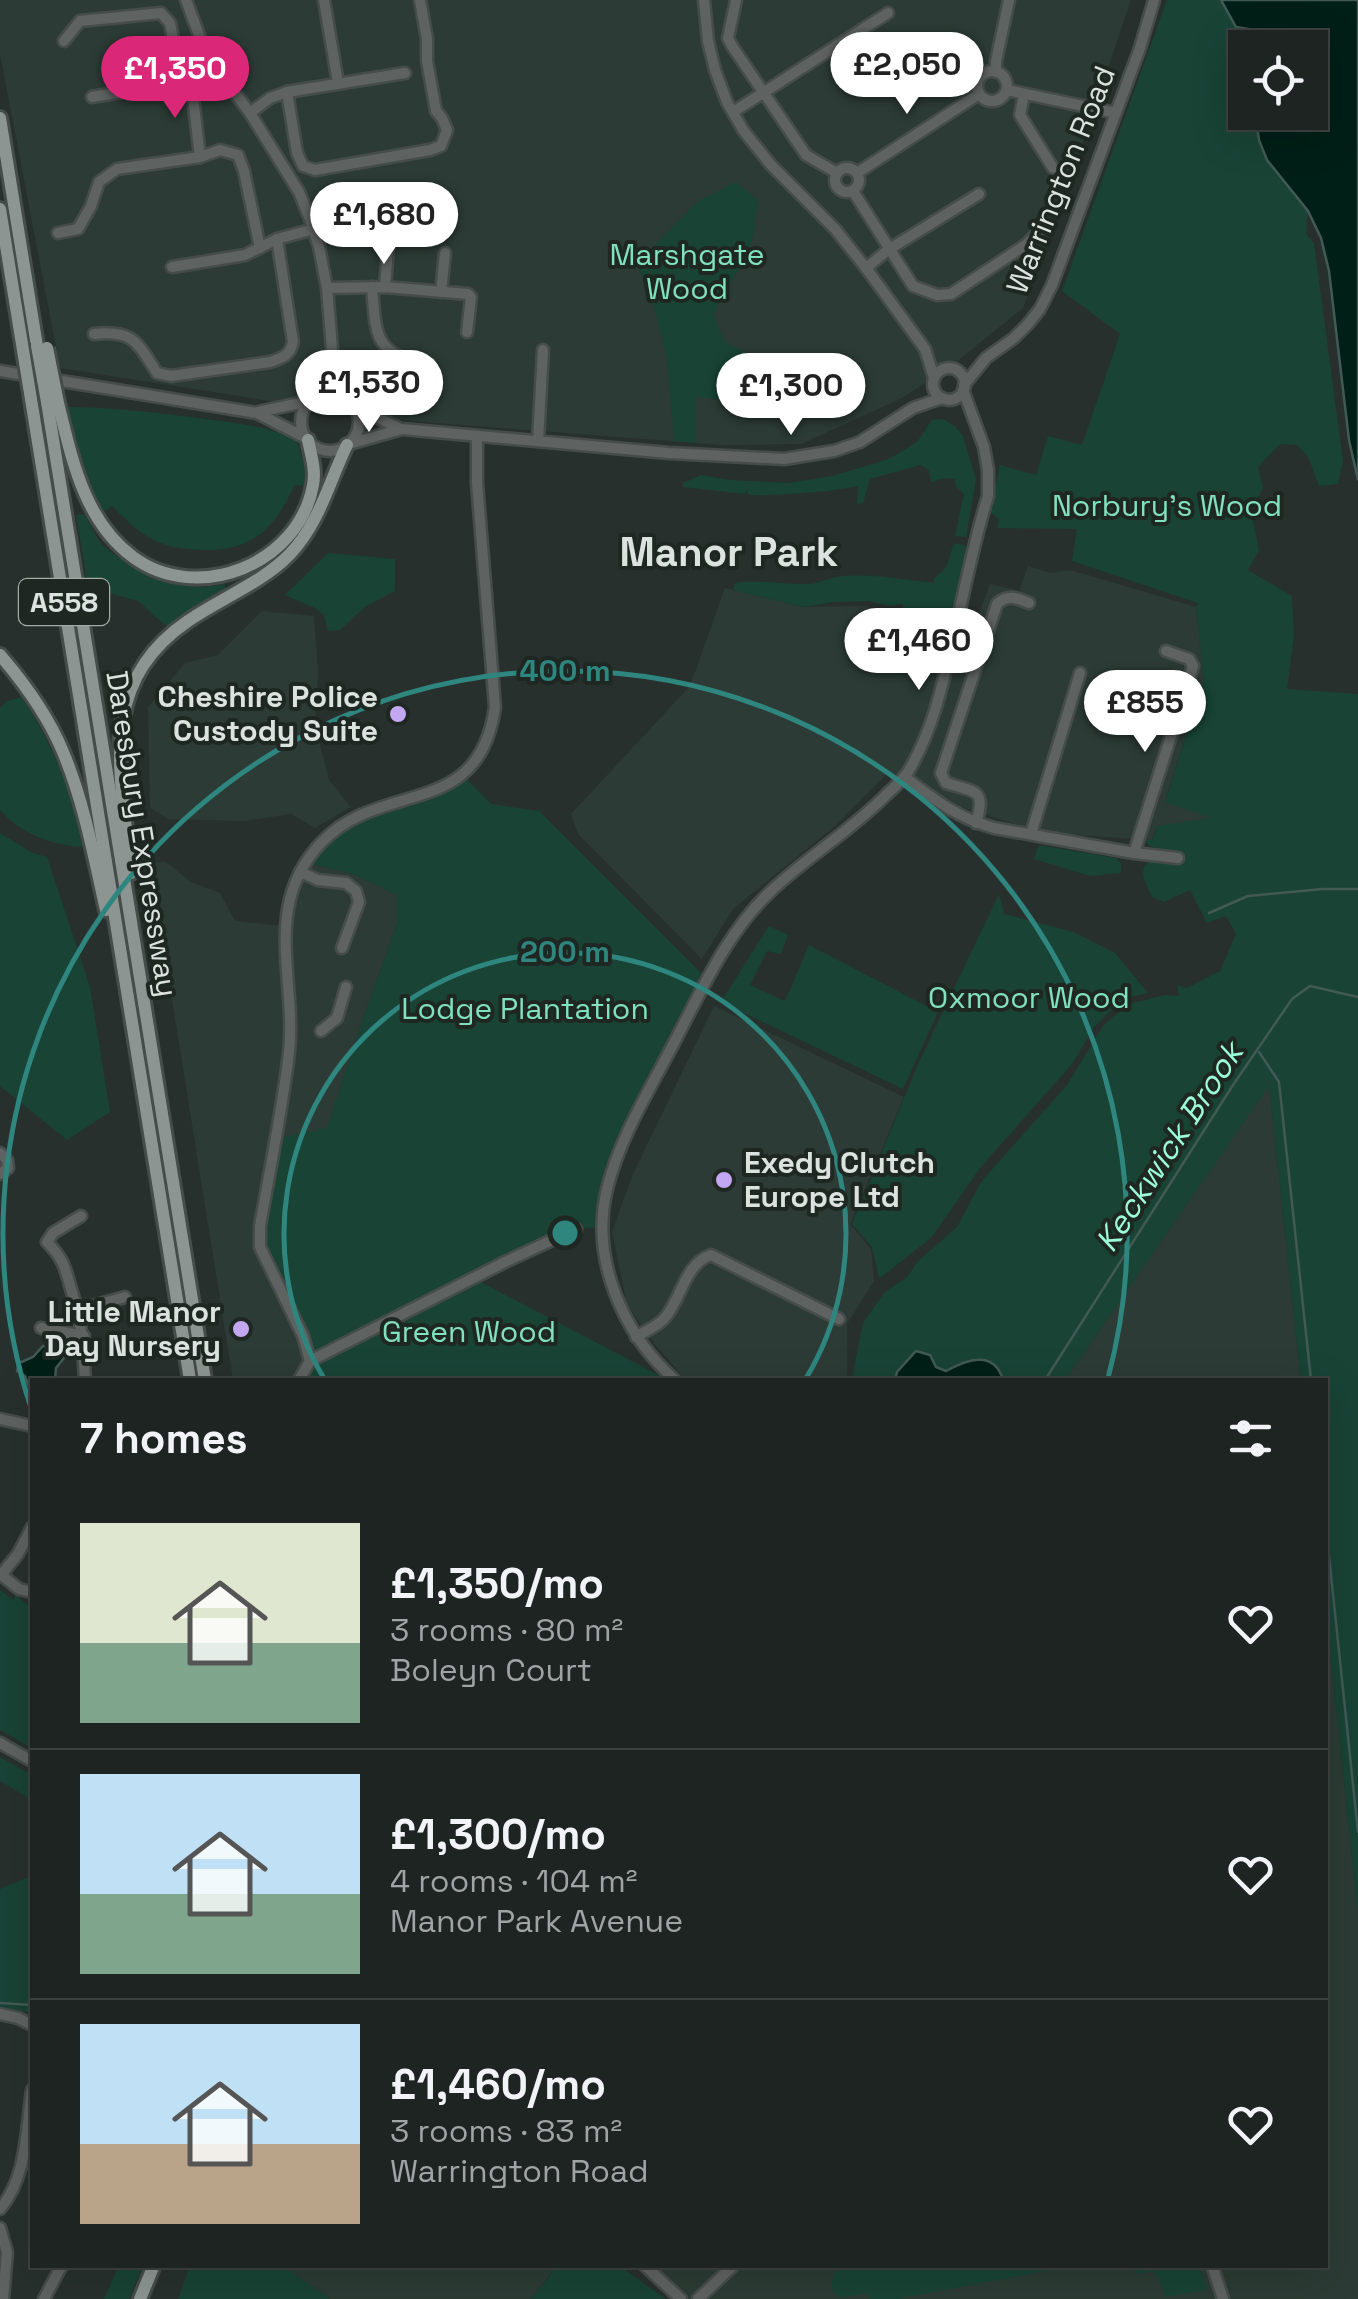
<!DOCTYPE html>
<html lang="en">
<head>
<meta charset="utf-8">
<style>
	body { margin:0; font-family:"Space Grotesk",sans-serif; background:#262c2a; color:#f1f3f6; height:100vh; display:flex; flex-direction:column; font-size:38px; white-space:nowrap }
	* { box-sizing:border-box; margin:0 }
	p { font-size:32px; color:#a1a4a5 }
	.icon { flex:none; width:55px; height:55px; fill:none; stroke:currentColor; stroke-width:2; stroke-linecap:round; stroke-linejoin:round }
	.map { position:relative; flex:1; overflow:hidden }
	.sheet { position:absolute; left:30px; top:1378px; width:1298px; height:890px; display:flex; flex-direction:column; background:#1e2422; border-radius:0px; box-shadow:0 10px 40px #0002,0 0 0 2px #3c4140 }
	.sheet>* { flex:none }
	.fabs { position:absolute; left:1228px; top:30px; display:grid; gap:20px }
	.fabs a { display:grid; place-items:center; width:100px; height:100px; border-radius:0px; background:#1e2422; box-shadow:0 10px 40px #0002,0 0 0 2px #3c4140; font-size:50px }
	.price { position:absolute; translate:-50% -85px; padding:0 22px; border-radius:35px; background:#fff; color:#222; font-size:32px; line-height:65px; filter:drop-shadow(0 2px 5px #0008) }
	.price::after { content:''; position:absolute; left:50%; top:60px; width:30px; height:22px; margin-left:-15px; background:inherit; clip-path:polygon(0 0,100% 0,50% 100%) }
	.price.current { background:#db2777; color:#fff }
	ul { padding:0; list-style:none }
	li { display:flex; align-items:center; gap:30px; height:250px; padding:0 50px }
	li+li { border-top:2px solid #3c4140 }
	li span { display:grid; place-items:center; flex:none; width:280px; height:200px; border-radius:0px; color:#555 }
	li>.icon { margin-inline-start:auto }
	span .icon { width:120px; height:120px; fill:#fffc; stroke-width:1 }
	li b { font-size:42px }
	h2 { display:flex; justify-content:space-between; align-items:center; height:120px; padding:0 50px; font-size:42px }
	.map>svg:first-child { display:block }
	.built { fill:#2c3b35 }
	.green { fill:#184335 }
	.water { fill:#001f16; stroke:#425a53; stroke-width:2.5 }
	.lines { fill:none; stroke-linecap:round; stroke-linejoin:round }
	.stream { stroke:#425a53; stroke-width:2.5 }
	.minor-casing { stroke:#454c4a; stroke-width:15 }
	.major-casing { stroke:#454c4a; stroke-width:18 }
	.minor { stroke:#5e6260; stroke-width:10 }
	.major { stroke:#8d9592; stroke-width:12 }
	.major-bridge-casing { stroke:#454c4a; stroke-width:18; stroke-linecap:butt }
	.major-bridge { stroke:#8d9592; stroke-width:12 }
	.ring { fill:none; stroke:#2e867f; stroke-width:5 }
	.poi-dot { fill:#c4a7f1; stroke:#1f2723; stroke-width:4 }
	.labels { text-anchor:middle; stroke-width:8; stroke-linejoin:round; paint-order:stroke }
	.shield { fill:#1f2723; stroke:#a3aaa7; stroke-width:2.5 }
	.shield-label { font-size:28px; font-weight:bold; fill:#dce2e0 }
	.street-label { font-size:30px; fill:#dce2e0; stroke:#1f2723 }
	.park-label { font-size:30px; fill:#81e0bf; stroke:#1f2723 }
	.poi-label { font-size:30px; font-weight:bold; fill:#dce2e0; stroke:#1f2723; text-anchor:end }
	.water-label { font-size:32px; font-style:italic; fill:#9cfbda; stroke:#1f2723 }
	.district-label { font-size:40px; font-weight:bold; fill:#dce2e0; stroke:#1f2723 }
	.centre { fill:#2e867f; stroke:#1f2723; stroke-width:5 }
	.ring-label { font-size:30px; text-anchor:middle; font-weight:bold; fill:#2e867f; stroke:#1f2723; stroke-width:8; stroke-linejoin:round; paint-order:stroke }
</style>
</head>
<body>
<div class="map">
<svg width="1358" height="2299" viewBox="0 0 1358 2299">
	<rect width="100%" height="100%" fill="#28302d"/>
	<g class="built">
		<path d="M 0,0 L 1131,0 L 1076,162 L 1023,308 L 955,363 L 902,398 L 801,444 L 723,445 L 384,419 L 60,368 L 0,54 Z"/>
		<path d="M 1028,566 L 1051,573 L 1070,570 L 1196,607 L 1204,680 L 1165,801 L 1214,818 L 1156,827 L 1152,840 L 1043,833 L 930,797 L 889,772 L 835,826 L 733,909 L 702,959 L 578,834 L 571,814 L 690,686 L 725,588 L 803,607 L 867,606 L 937,635 L 967,644 L 990,584 L 1019,591 Z"/>
		<path d="M 262,611 L 314,616 L 318,671 L 315,725 L 329,780 L 351,807 L 315,828 L 291,814 L 244,821 L 168,819 L 150,808 L 148,707 L 185,663 L 218,655 Z"/>
		<path d="M 150,862 L 166,862 L 191,882 L 220,893 L 235,921 L 284,926 L 306,862 L 356,875 L 397,895 L 397,924 L 364,1016 L 327,1129 L 310,1361 L 299,1380 L 233,1380 Z"/>
		<path d="M 714,1006 L 904,1097 L 850,1224 L 871,1249 L 874,1281 L 847,1324 L 847,1380 L 686,1380 L 657,1347 L 627,1305 L 612,1232 L 633,1174 Z"/>
		<path d="M 1269,1085 L 1301,1380 L 1065,1380 Z"/>
		<path d="M 1325,1603 L 1358,1913 L 1358,2299 L 681,2299 L 649,2265 L 1325,2265 Z"/>
		<path d="M 281,2265 L 544,2265 L 553,2271 L 531,2299 L 330,2299 Z"/>
	</g>
	<g class="green">
		<path d="M 1167,0 L 1221,0 L 1236,27 L 1249,29 L 1244,39 L 1245,112 L 1255,113 C 1262,162 1277,174 1308,211 L 1306,234 L 1314,243 L 1343,461 L 1338,484 L 1319,486 L 1308,457 L 1297,445 L 1280,444 L 1258,467 L 1263,488 L 1251,510 L 1259,551 L 1248,570 L 1292,596 L 1294,637 L 1287,689 L 1358,694 L 1358,1913 L 1325,1603 L 1325,1380 L 1301,1380 L 1269,1086 L 1065,1380 L 854,1380 L 853,1373 L 863,1323 L 884,1293 L 907,1277 L 918,1261 L 957,1227 L 981,1182 L 1067,1085 L 1103,1026 L 1115,1015 L 1133,1003 L 1165,995 L 1179,996 L 1177,985 L 1187,988 L 1220,971 L 1236,934 L 1226,916 L 1207,923 L 1190,890 L 1164,902 L 1152,897 C 1146,883 1135,868 1153,859 L 1181,862 L 1182,852 L 1151,847 L 1145,842 L 1145,840 L 1152,840 L 1157,826 L 1212,818 L 1165,802 L 1204,680 L 1196,607 L 1198,603 L 1072,561 L 1077,529 L 997,528 L 999,519 L 990,512 L 1000,465 L 1036,475 L 1048,436 L 1082,445 L 1120,334 L 1062,291 Z"/>
		<path d="M 736,182 L 758,201 L 751,247 L 713,314 L 725,342 L 755,357 L 764,382 L 766,405 L 696,397 L 696,443 L 674,441 L 667,359 L 654,307 L 639,270 L 652,248 L 697,202 Z"/>
		<path d="M 66,407 C 113,407 159,413 205,419 C 236,423 267,426 296,439 L 306,469 L 308,486 L 295,485 C 274,527 257,549 207,550 C 161,550 143,538 112,506 L 103,512 L 81,469 Z"/>
		<path d="M 943,419 L 955,426 L 963,436 L 976,479 L 966,537 L 955,536 L 964,494 L 956,487 L 955,479 L 944,478 L 931,482 L 929,471 L 921,465 L 870,479 L 863,503 L 857,504 L 858,486 C 821,493 786,495 749,495 L 746,490 L 745,494 L 683,487 L 683,483 L 701,475 L 730,480 L 789,483 L 832,476 L 886,460 L 901,452 L 917,442 L 932,420 Z"/>
		<path d="M 84,514 C 90,523 94,534 100,542 C 109,553 121,558 133,566 C 162,585 190,591 225,584 L 226,591 L 166,626 L 138,601 L 88,587 L 76,515 Z"/>
		<path d="M 956,543 L 968,547 L 945,638 C 929,633 919,620 903,614 L 903,604 L 889,606 L 869,601 L 834,602 L 803,607 L 733,590 L 735,583 C 760,579 782,585 807,584 C 820,584 832,576 846,576 C 875,574 906,580 934,583 L 934,578 C 956,563 944,558 956,543 Z"/>
		<path d="M 328,553 L 395,559 L 395,591 L 365,607 L 340,630 L 328,631 L 324,615 L 315,608 L 285,595 Z"/>
		<path d="M 22,697 C 53,747 72,788 82,847 C 50,845 20,833 0,810 L 0,708 L 7,701 Z"/>
		<path d="M 463,775 L 491,804 L 539,811 L 707,979 L 620,1149 L 604,1227 L 583,1228 L 471,1277 L 668,1380 L 299,1380 L 310,1361 L 275,1280 L 260,1226 L 275,1139 L 327,1128 L 364,1016 L 397,924 L 397,895 L 356,875 L 306,862 L 347,820 Z"/>
		<path d="M 0,833 L 31,852 L 47,857 L 90,987 L 110,1112 L 67,1140 L 0,1086 Z"/>
		<path d="M 1039,845 L 1116,858 L 1121,863 L 1121,873 L 1090,876 L 1034,859 Z"/>
		<path d="M 999,894 L 1004,914 L 1074,932 L 1115,953 L 1148,993 L 1131,997 L 1113,1008 L 1094,1027 L 1072,1064 L 980,1168 L 932,1237 L 879,1279 L 872,1247 L 852,1224 L 919,1062 Z"/>
		<path d="M 769,926 L 788,935 L 781,954 L 767,951 L 750,985 L 785,1001 L 809,945 L 938,1012 L 903,1089 L 721,1002 Z"/>
		<path d="M 0,1590 L 13,1600 L 16,1595 L 32,1609 L 32,1748 L 0,1730 Z"/>
		<path d="M 0,1757 L 32,1775 L 32,1800 L 0,1781 Z"/>
		<path d="M 26,1878 L 32,1879 L 32,2013 L 0,2007 L 0,1889 Z"/>
		<path d="M 119,2265 L 143,2265 L 129,2299 L 104,2299 Z"/>
		<path d="M 190,2265 L 281,2265 L 330,2299 L 178,2299 Z"/>
		<path d="M 544,2265 L 618,2265 L 666,2299 L 531,2299 L 553,2272 Z"/>
		<path d="M 838,2265 L 1078,2265 L 896,2299 L 871,2299 L 866,2293 L 841,2298 L 833,2293 L 832,2281 Z"/>
		<path d="M 1131,2265 L 1199,2265 L 1207,2290 L 1166,2297 L 1158,2277 L 1153,2271 L 1136,2274 Z"/>
	</g>
	<g class="water">
		<path d="M 1221,0 L 1358,0 L 1358,480 L 1349,440 L 1329,271 L 1321,238 L 1308,211 L 1267,160 L 1259,140 L 1255,113 L 1310,112 L 1310,48 L 1245,47 L 1244,39 L 1248,29 L 1236,27 Z"/>
		<path d="M 43,1346 L 58,1350 L 64,1358 L 56,1368 L 55,1380 L 32,1380 L 32,1395 L 25,1376 L 17,1371 L 19,1363 L 33,1357 Z"/>
		<path d="M 916,1351 L 930,1355 L 936,1367 L 946,1371 C 966,1360 994,1349 1003,1380 L 895,1380 L 897,1372 Z"/>
	</g>
	<g class="lines">
		<g class="stream">
			<path d="M 1209,913 L 1248,896 L 1322,889 L 1358,889"/>
			<path d="M 1259,1052 L 1279,1082 L 1311,1380"/>
			<path d="M 1045,1380 L 1233,1085 L 1292,999 L 1310,986 L 1358,997"/>
			<path d="M 1325,1518 L 1358,1832"/>
			<path d="M 0,2003 L 32,2005"/>
		</g>
		<g class="minor-casing">
			<g id="minor">
				<path d="M 186,0 L 202,43 L 220,73 L 250,113 L 299,192 L 310,219 L 319,247 L 327,288 L 333,361 L 351,402"/>
				<path d="M 324,0 L 338,83"/>
				<path d="M 704,0 L 708,41 L 715,70 L 727,102 L 743,130 L 771,165 L 835,229 L 866,268 L 925,349 L 934,378"/>
				<path d="M 736,0 L 728,38 L 732,46 L 806,155 L 837,173"/>
				<path d="M 64,41 L 80,21 L 161,13 L 170,23 L 181,82"/>
				<circle cx="992" cy="86" r="15"/>
				<path d="M 996,72 L 996,61 L 1009,0"/>
				<path d="M 191,80 L 200,157"/>
				<path d="M 1007,90 L 1116,113"/>
				<path d="M 287,92 L 297,153 L 303,166 L 315,170 L 430,150 L 441,146 L 447,130 L 442,118 L 436,111 L 427,61 L 427,39 L 420,0"/>
				<path d="M 1024,94 L 1020,115 L 1053,168"/>
				<path d="M 92,97 L 181,82 L 220,73"/>
				<path d="M 733,112 L 888,13"/>
				<path d="M 250,113 L 270,98 L 287,92 L 405,73"/>
				<circle cx="847" cy="180" r="12"/>
				<path d="M 857,173 L 979,94"/>
				<path d="M 853,191 L 913,286 L 937,295 L 951,294 L 1027,244 L 1042,228"/>
				<path d="M 58,233 L 78,229 L 91,206 L 99,182 L 117,169 L 200,157 L 220,150 L 238,155 L 244,171 L 260,248"/>
				<path d="M 172,267 L 245,255 L 277,239 L 314,229"/>
				<path d="M 866,268 L 888,250 L 979,194"/>
				<path d="M 372,287 C 376,337 374,355 429,364"/>
				<path d="M 385,287 L 388,248"/>
				<path d="M 327,288 L 385,287 L 468,294 L 471,297 L 467,332"/>
				<path d="M 441,292 L 445,253"/>
				<path d="M 94,334 C 134,330 137,342 157,373 L 171,376 L 270,362 C 282,358 290,356 293,342 L 277,239"/>
				<circle cx="949" cy="384" r="16"/>
				<path d="M 0,371 L 257,413 L 306,438"/>
				<path d="M 964,385 L 986,358 L 1014,338 L 1028,324 L 1040,309 L 1052,285 L 1140,48 L 1154,0"/>
				<circle cx="330" cy="422" r="29"/>
				<path d="M 317,396 L 333,361"/>
				<path d="M 354,406 L 401,429"/>
				<path d="M 258,412 L 309,401"/>
				<path d="M 538,441 L 543,350"/>
				<path d="M 349,444 L 402,429 L 669,453 L 784,459 L 834,451 L 860,442 L 913,408 L 942,398"/>
				<path d="M 905,777 C 936,801 956,817 994,828 L 1134,853 L 1178,858"/>
				<path d="M 976,823 C 987,788 974,792 946,783 L 941,773 L 997,604 C 1008,594 1017,598 1029,603"/>
				<path d="M 1031,834 L 1080,673"/>
				<path d="M 1134,853 L 1193,666 L 1189,659 L 1166,651"/>
				<path d="M 300,872 L 318,880 L 346,883 L 356,891 L 359,902 L 342,948"/>
				<path d="M 321,1031 L 337,1018 L 346,987"/>
				<path d="M 0,1153 L 7,1160 L 8,1168 L 0,1174"/>
				<path d="M 81,1216 L 53,1233 L 47,1242 C 67,1262 66,1274 74,1299 C 83,1331 83,1348 85,1380"/>
				<path d="M 78,1310 L 125,1297"/>
				<path d="M 41,1328 L 84,1336"/>
				<path d="M 636,1337 C 645,1331 656,1327 664,1319 C 682,1299 684,1264 711,1255 L 839,1319"/>
				<path d="M 310,1361 L 303,1336 L 260,1247 L 260,1226 C 270,1169 282,1111 289,1053 C 297,979 261,905 322,842 C 382,779 479,821 495,707 L 477,483 L 477,436"/>
				<path d="M 299,1380 L 310,1361 L 505,1262 L 576,1229"/>
				<path d="M 675,1380 C 623,1334 590,1259 607,1189 C 620,1136 652,1086 677,1037 C 703,987 729,930 771,891 C 808,856 852,830 887,794 C 895,787 902,780 908,772 C 932,732 942,688 952,643 C 964,594 973,544 988,496 L 988,470 L 984,447 L 963,390"/>
				<path d="M 0,1419 L 32,1426"/>
				<path d="M 0,1574 L 19,1589 L 32,1592"/>
				<path d="M 1,1575 L 18,1554 L 32,1527"/>
				<path d="M 0,1743 L 32,1761"/>
				<path d="M 0,2014 L 18,2018 L 32,2025"/>
				<path d="M 0,2209 C 27,2178 26,2130 32,2090"/>
				<path d="M 0,2228 L 7,2252 L 3,2299"/>
				<path d="M 644,2265 L 681,2299"/>
				<path d="M 1212,2265 L 1223,2299"/>
				<path d="M 44,2299 L 62,2265"/>
				<path d="M 698,2299 L 734,2265"/>
			</g>
		</g>
		<g class="major-casing">
			<g id="major">
				<path d="M 0,118 L 37,346"/>
				<path d="M 0,209 L 22,344"/>
				<path d="M 31,399 L 190,1380"/>
				<path d="M 47,402 L 205,1380"/>
				<path d="M 58,403 C 72,459 84,521 133,557 C 198,605 299,564 313,485 C 316,470 311,455 308,440"/>
				<path d="M 0,655 C 25,684 48,716 63,752 C 84,802 94,857 106,910"/>
				<path d="M 131,873 C 122,777 94,685 188,621 C 221,598 262,583 290,554 C 319,524 329,482 347,445"/>
				<path d="M 140,2299 L 154,2265"/>
			</g>
		</g>
		<use href="#minor" class="minor"/>
		<use href="#major" class="major"/>
		<g class="major-bridge-casing">
			<g id="major-bridge">
				<path d="M 22,344 L 31,399"/>
				<path d="M 37,346 L 47,402"/>
				<path d="M 47,348 L 58,403"/>
			</g>
		</g>
		<use href="#major-bridge" class="major-bridge"/>
	</g>
	<g class="ring">
		<path d="M325 1380A281 281 0 1 1 805 1380"/>
		<path d="M32 1411A562 562 0 1 1 1108 1378"/>
	</g>
	<g class="poi-dot">
		<circle cx="398" cy="714" r="10"/>
		<circle cx="724" cy="1180" r="10"/>
		<circle cx="241" cy="1329" r="10"/>
	</g>
	<g class="labels">
		<rect class="shield" x="19" y="579" width="90" height="46" rx="8"/>
		<g class="shield-label">
			<text x="64" y="612">A558</text>
		</g>
		<g class="street-label">
			<text transform="translate(1061 180) rotate(-68)" y="10">Warrington Road</text>
			<text transform="translate(142 834) rotate(81)" y="10">Daresbury Expressway</text>
		</g>
		<g class="park-label">
			<text x="687" y="265">Marshgate<tspan x="687" dy="34">Wood</tspan></text>
			<text x="1167" y="516">Norbury's Wood</text>
			<text x="1029" y="1008">Oxmoor Wood</text>
			<text x="525" y="1019">Lodge Plantation</text>
			<text x="469" y="1342">Green Wood</text>
		</g>
		<g class="poi-label">
			<text x="378" y="707">Cheshire Police<tspan x="378" dy="34">Custody Suite</tspan></text>
			<text x="744" y="1173" text-anchor="start">Exedy Clutch<tspan x="744" dy="34">Europe Ltd</tspan></text>
			<text x="221" y="1322">Little Manor<tspan x="221" dy="34">Day Nursery</tspan></text>
		</g>
		<g class="water-label">
			<text transform="translate(1169 1147) rotate(-57)" y="11">Keckwick Brook</text>
		</g>
		<g class="district-label">
			<text x="729" y="566">Manor Park</text>
		</g>
	</g>
	<circle cx="565" cy="1233" r="15" class="centre"/>
	<g class="ring-label">
		<text x="565" y="681">400 m</text>
		<text x="565" y="962">200 m</text>
	</g>
</svg>
<div class="fabs">
<a><svg class="icon" aria-label="locate" viewBox="0 0 24 24"><circle cx="12" cy="12" r="6"/><path d="M12 2v4M12 18v4M2 12h4M18 12h4"/></svg></a>
</div>
<b class="price" style="left:907px;top:117px">£2,050</b>
<b class="price current" style="left:175px;top:121px">£1,350</b>
<b class="price" style="left:384px;top:267px">£1,680</b>
<b class="price" style="left:369px;top:435px">£1,530</b>
<b class="price" style="left:791px;top:438px">£1,300</b>
<b class="price" style="left:919px;top:693px">£1,460</b>
<b class="price" style="left:1145px;top:755px">£855</b>
<section class="sheet">
<h2>7 homes<svg class="icon" aria-label="filters" viewBox="0 0 24 24"><path d="M4 7h16M4 17h16"/><circle cx="9" cy="7" r="2"/><circle cx="15" cy="17" r="2"/></svg></h2>
<ul>
<li><span style="background:linear-gradient(#dfe7d0 60%,#7fa58c 0)"><svg class="icon" aria-label="home" viewBox="0 0 24 24"><path d="M3 11l9-7 9 7M6 9v11h12V9"/></svg></span><div><b>£1,350/mo</b><p>3 rooms · 80 m²</p><p>Boleyn Court</p></div><svg class="icon" aria-label="heart" viewBox="0 0 24 24"><path d="M12 20l-8-8c-3-5 5-10 8-4 3-6 11-1 8 4z"/></svg></li>
<li><span style="background:linear-gradient(#bfe0f5 60%,#7fa58c 0)"><svg class="icon" aria-label="home" viewBox="0 0 24 24"><path d="M3 11l9-7 9 7M6 9v11h12V9"/></svg></span><div><b>£1,300/mo</b><p>4 rooms · 104 m²</p><p>Manor Park Avenue</p></div><svg class="icon" aria-label="heart" viewBox="0 0 24 24"><path d="M12 20l-8-8c-3-5 5-10 8-4 3-6 11-1 8 4z"/></svg></li>
<li><span style="background:linear-gradient(#bfe0f5 60%,#b9a48a 0)"><svg class="icon" aria-label="home" viewBox="0 0 24 24"><path d="M3 11l9-7 9 7M6 9v11h12V9"/></svg></span><div><b>£1,460/mo</b><p>3 rooms · 83 m²</p><p>Warrington Road</p></div><svg class="icon" aria-label="heart" viewBox="0 0 24 24"><path d="M12 20l-8-8c-3-5 5-10 8-4 3-6 11-1 8 4z"/></svg></li>
</ul>
</section>
</div>
</body>
</html>
